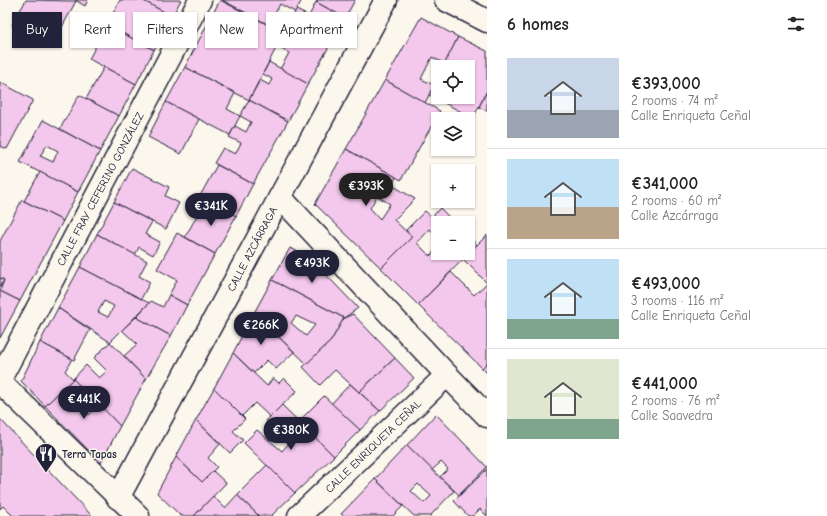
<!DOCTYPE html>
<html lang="en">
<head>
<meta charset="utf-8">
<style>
	body { margin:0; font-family:"Comic Neue",sans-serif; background:#f2f2f2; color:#222; height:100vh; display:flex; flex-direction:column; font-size:15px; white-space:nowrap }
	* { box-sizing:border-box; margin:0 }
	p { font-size:13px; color:#767676 }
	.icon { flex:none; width:22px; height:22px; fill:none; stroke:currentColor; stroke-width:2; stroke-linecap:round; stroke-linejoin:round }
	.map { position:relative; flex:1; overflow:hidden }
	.panel { display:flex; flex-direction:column; background:#fff; width:340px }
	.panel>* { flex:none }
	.top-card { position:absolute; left:12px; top:12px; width:380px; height:36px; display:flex; gap:8px }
	.buttons { position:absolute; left:431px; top:60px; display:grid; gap:8px }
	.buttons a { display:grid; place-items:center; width:44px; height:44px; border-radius:0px; background:#fff; box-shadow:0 1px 3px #0004; font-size:20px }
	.price { position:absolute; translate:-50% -34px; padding:0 9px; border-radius:14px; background:#22223b; color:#fff; font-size:13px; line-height:26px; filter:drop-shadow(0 1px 2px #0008) }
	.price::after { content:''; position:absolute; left:50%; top:24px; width:12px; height:9px; margin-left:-6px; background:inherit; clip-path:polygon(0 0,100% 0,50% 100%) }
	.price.on { background:#222; color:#fff }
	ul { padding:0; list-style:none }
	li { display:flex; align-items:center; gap:12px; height:100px; padding:0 20px }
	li+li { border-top:1px solid #e0e0e0 }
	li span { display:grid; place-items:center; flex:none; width:112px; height:80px; border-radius:0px; color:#555 }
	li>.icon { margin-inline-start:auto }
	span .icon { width:48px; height:48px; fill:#fffc; stroke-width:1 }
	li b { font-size:17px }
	h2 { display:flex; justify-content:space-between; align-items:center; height:48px; padding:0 20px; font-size:17px }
	.tag { padding:0 14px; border-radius:0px; background:#fff; box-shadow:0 1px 3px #0004; font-size:14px; line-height:36px }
	.tag.on { background:#22223b; color:#fff }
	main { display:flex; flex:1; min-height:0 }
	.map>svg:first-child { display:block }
	.building { fill:#f4c7ec; stroke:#22223b; fill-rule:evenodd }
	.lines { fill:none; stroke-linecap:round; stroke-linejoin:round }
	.minor-casing { stroke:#22223b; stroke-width:25 }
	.minor { stroke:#fbf7ec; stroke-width:22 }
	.labels { text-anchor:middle; stroke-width:3; stroke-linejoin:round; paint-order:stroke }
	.street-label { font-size:11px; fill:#22223b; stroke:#fbf7ec }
	.poi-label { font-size:11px; font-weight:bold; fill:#22223b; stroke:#fbf7ec; text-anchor:start }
</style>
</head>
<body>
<main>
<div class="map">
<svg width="487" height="516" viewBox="0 0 487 516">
	<rect width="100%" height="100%" fill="#fbf7ec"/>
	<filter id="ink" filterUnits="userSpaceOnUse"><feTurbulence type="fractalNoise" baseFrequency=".025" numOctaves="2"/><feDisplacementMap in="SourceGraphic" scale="8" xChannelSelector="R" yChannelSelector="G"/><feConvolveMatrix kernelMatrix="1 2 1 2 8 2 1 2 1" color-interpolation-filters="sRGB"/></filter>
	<g filter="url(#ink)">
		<g class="building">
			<path d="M 26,0 L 76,1 L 52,46 L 12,25 Z"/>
			<path d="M 75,0 L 88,0 L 85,6 Z"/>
			<path d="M 120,0 L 142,0 L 172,16 L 154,50 L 107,25 Z"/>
			<path d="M 142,0 L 181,0 L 172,16 Z"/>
			<path d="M 220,0 L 284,33 L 249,100 L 185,67 Z"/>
			<path d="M 222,0 L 302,0 L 295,12 L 280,4 L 269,25 Z"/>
			<path d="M 318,0 L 355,0 L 345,18 L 316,2 Z"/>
			<path d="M 316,2 L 345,18 L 308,84 L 280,69 L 289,53 L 277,47 L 296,10 L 309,16 Z"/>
			<path d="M 421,17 L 458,37 L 445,64 L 432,57 L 421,79 L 434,85 L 425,103 L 385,80 Z"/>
			<path d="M 107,25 L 154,50 L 136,84 L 89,59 Z"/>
			<path d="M 458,37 L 487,51 L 487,91 L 473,118 L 429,95 L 438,77 L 438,97 L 468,97 L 468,67 L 443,67 Z"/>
			<path d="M 269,62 L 308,84 L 288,121 L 249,100 L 260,80 L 269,85 L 272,79 L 263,74 Z"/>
			<path d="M 104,67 L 136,84 L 119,116 L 86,99 Z"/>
			<path d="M 185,67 L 235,93 L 227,109 L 240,116 L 230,135 L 166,102 Z"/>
			<path d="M 385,80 L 440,111 L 401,180 L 346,149 Z"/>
			<path d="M 0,82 L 33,100 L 7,149 L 0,146 Z"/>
			<path d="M 487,91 L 487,111 L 479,107 Z"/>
			<path d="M 79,95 L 119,116 L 100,151 L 60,129 Z"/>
			<path d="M 249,100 L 288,121 L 253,184 L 214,163 L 223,148 L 235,154 L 241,143 L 229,137 L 235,126 L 246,132 L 251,122 L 240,116 Z"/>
			<path d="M 166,102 L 199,119 L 181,154 L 148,137 Z"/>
			<path d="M 43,120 L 100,151 L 78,192 L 20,162 ZM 47,145 L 58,151 L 53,162 L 40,156 Z"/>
			<path d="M 346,149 L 396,177 L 392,185 L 415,199 L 394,220 L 412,237 L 381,268 L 315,204 ZM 377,196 L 390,204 L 380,219 L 370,208 Z"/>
			<path d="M 217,165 L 253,184 L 236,216 L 200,196 Z"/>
			<path d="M 132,168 L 169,187 L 165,196 L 179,203 L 166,229 L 114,202 Z"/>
			<path d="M 40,172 L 78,192 L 63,221 L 24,201 Z"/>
			<path d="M 22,200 L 63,221 L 20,301 L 0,291 L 4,280 L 0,278 L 0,241 Z"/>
			<path d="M 206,200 L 236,216 L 215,254 L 185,237 Z"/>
			<path d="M 114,202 L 152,222 L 145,234 L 160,242 L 153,255 L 139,247 L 135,255 L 97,234 Z"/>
			<path d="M 440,208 L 455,223 L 438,223 L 438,238 L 430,229 L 417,243 L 430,256 L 438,247 L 438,253 L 468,253 L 468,235 L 477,245 L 418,305 L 381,268 L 412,237 L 406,230 L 425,211 L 432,217 Z"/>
			<path d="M 177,233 L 215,254 L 187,305 L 169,295 L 177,280 L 157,269 Z"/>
			<path d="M 97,234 L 147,261 L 139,276 L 150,282 L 141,299 L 80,267 Z"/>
			<path d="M 487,235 L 487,363 L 482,368 L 418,305 L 451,272 L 474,295 L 487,283 L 463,259 Z"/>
			<path d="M 290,248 L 309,257 L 358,308 L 344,318 L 272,280 Z"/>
			<path d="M 80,267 L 149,303 L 110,342 L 58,308 ZM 104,301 L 114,306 L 108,317 L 98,312 Z"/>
			<path d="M 0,278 L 4,280 L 0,287 Z"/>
			<path d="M 272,280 L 344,318 L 331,341 L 307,364 L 254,313 ZM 296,316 L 315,325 L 306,336 L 291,323 Z"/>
			<path d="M 0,291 L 20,301 L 0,338 Z"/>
			<path d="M 169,295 L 187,305 L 171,336 L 136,317 L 151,301 L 163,307 Z"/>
			<path d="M 58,308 L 90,330 L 74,360 L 40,342 Z"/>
			<path d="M 254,313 L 294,352 L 276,369 L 267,360 L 254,373 L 233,353 Z"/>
			<path d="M 353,314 L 395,358 L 359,392 L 335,370 L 320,385 L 303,367 L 331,341 L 344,318 Z"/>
			<path d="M 136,317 L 171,336 L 146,379 L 124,356 L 137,344 L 122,330 Z"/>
			<path d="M 40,342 L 72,359 L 65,371 L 73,379 L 45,406 L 21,381 Z"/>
			<path d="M 110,342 L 146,379 L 120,426 L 73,379 L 86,365 L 99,378 L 107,371 L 94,358 Z"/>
			<path d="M 233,353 L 267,386 L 273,378 L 279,383 L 284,378 L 297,391 L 270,417 L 255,403 L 242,416 L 214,388 Z"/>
			<path d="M 395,358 L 414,378 L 380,411 L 359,392 Z"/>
			<path d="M 487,363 L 487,373 L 482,368 Z"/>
			<path d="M 73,379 L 90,395 L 80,406 L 89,415 L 99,404 L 120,426 L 101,463 L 45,406 Z"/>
			<path d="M 350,384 L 380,411 L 360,430 L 331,404 Z"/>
			<path d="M 214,388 L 245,419 L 233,431 L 243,440 L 230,453 L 196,420 Z"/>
			<path d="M 324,396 L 360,430 L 334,456 L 298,422 Z"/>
			<path d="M 282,405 L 334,456 L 295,493 L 244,443 L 257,430 L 282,451 L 290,442 L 266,421 Z"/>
			<path d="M 436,414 L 487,467 L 459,495 L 440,477 L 448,469 L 441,462 L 432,470 L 407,445 Z"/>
			<path d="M 0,419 L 92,516 L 13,516 L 3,506 L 0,509 Z"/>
			<path d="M 196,420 L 220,444 L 208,458 L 217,467 L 202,482 L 176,457 Z"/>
			<path d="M 407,445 L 454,491 L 430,516 L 414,516 L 375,479 ZM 418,484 L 431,496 L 424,503 L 411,491 Z"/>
			<path d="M 176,457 L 202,482 L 213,471 L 226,483 L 194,516 L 181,516 L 157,493 Z"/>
			<path d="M 267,465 L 295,493 L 271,516 L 259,516 L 237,495 Z"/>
			<path d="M 487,469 L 487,516 L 480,509 L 473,516 L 468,516 L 454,501 Z"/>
			<path d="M 375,479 L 403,506 L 393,516 L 344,516 L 341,514 Z"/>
			<path d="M 237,495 L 259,516 L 194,516 L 213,496 L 225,508 Z"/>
		</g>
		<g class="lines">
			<g class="minor-casing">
				<g id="minor">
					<path d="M 446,0 L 487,21"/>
					<path d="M 280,197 L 447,375"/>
					<path d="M 0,379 L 200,0"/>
					<path d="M 0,382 L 138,516"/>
					<path d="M 118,498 L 386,0"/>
					<path d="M 299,516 L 447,375 L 487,416"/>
				</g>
			</g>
			<use href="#minor" class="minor"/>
		</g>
	</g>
	<defs>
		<g id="restaurant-pin" transform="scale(1.15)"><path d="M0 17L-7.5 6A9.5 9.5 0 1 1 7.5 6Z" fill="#22223b" stroke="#fbf7ec"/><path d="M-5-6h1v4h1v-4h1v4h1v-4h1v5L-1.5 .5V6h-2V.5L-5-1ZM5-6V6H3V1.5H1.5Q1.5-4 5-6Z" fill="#fff"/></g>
	</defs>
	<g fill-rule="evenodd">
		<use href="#restaurant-pin" x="46" y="454"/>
	</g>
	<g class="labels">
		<g class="street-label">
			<text transform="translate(100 189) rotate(-62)" y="4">CALLE FRAY CEFERINO GONZÁLEZ</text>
			<text transform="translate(252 249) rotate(-62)" y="4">CALLE AZCÁRRAGA</text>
			<text transform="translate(373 446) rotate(-44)" y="4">CALLE ENRIQUETA CEÑAL</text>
		</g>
		<g class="poi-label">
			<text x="62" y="458">Terra Tapas</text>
		</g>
	</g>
</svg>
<div class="buttons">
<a><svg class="icon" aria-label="locate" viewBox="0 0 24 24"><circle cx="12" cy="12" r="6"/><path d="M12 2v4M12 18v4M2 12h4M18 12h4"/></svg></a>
<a><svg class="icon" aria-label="layers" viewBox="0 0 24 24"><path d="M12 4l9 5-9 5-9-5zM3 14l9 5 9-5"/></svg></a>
<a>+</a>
<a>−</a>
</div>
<b class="price on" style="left:366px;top:207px">€393K</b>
<b class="price" style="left:211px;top:227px">€341K</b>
<b class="price" style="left:312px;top:284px">€493K</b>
<b class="price" style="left:261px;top:346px">€266K</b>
<b class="price" style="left:84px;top:420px">€441K</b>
<b class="price" style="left:291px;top:451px">€380K</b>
<div class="top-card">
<a class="tag on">Buy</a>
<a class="tag">Rent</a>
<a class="tag">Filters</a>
<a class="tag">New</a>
<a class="tag">Apartment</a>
</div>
</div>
<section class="panel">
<h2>6 homes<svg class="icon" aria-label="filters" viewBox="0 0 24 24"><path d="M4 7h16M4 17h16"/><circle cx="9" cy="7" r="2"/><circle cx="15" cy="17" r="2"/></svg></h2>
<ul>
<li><span style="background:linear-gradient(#c9d6e8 65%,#9aa5b1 0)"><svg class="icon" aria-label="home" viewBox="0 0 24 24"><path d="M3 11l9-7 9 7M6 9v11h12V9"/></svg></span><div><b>€393,000</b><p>2 rooms · 74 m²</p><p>Calle Enriqueta Ceñal</p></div></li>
<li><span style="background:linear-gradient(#bfe0f5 60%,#b9a48a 0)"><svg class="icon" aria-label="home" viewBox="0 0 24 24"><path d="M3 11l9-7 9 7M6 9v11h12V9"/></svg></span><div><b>€341,000</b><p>2 rooms · 60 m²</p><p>Calle Azcárraga</p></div></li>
<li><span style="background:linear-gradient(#bfe0f5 75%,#7fa58c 0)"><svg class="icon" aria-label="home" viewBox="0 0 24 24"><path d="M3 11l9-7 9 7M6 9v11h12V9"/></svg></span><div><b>€493,000</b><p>3 rooms · 116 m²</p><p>Calle Enriqueta Ceñal</p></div></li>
<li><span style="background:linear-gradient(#dfe7d0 75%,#7fa58c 0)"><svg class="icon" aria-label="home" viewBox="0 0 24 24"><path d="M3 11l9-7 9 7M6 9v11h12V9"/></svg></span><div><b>€441,000</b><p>2 rooms · 76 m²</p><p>Calle Saavedra</p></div></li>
</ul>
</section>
</main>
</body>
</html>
